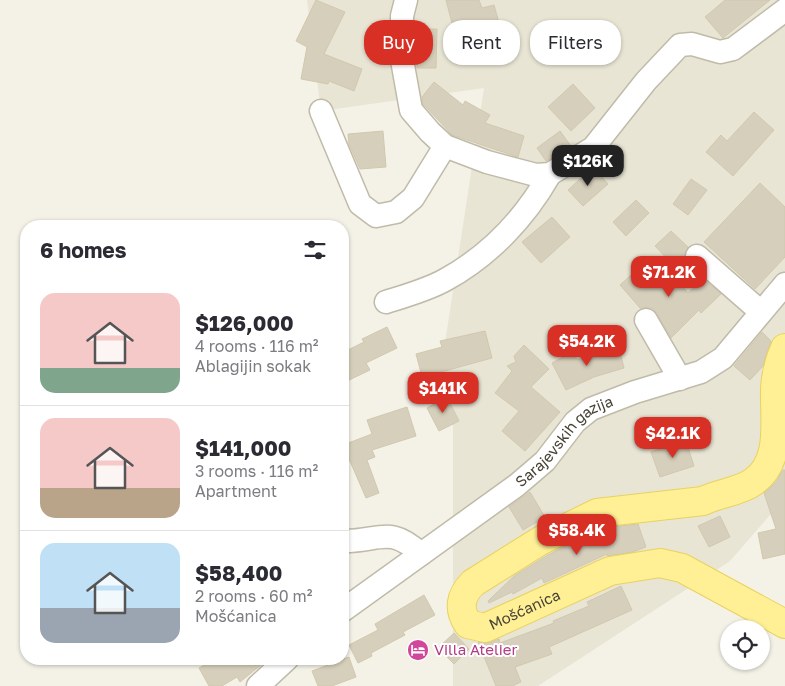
<!DOCTYPE html>
<html lang="en">
<head>
<meta charset="utf-8">
<style>
	body { margin:0; font-family:"Golos Text",sans-serif; background:#f7f7f7; color:#2b2b33; height:100vh; display:flex; flex-direction:column; font-size:19px; white-space:nowrap }
	* { box-sizing:border-box; margin:0 }
	p { font-size:16px; color:#7c7c81 }
	.icon { flex:none; width:28px; height:28px; fill:none; stroke:currentColor; stroke-width:2; stroke-linecap:round; stroke-linejoin:round }
	.map { position:relative; flex:1; overflow:hidden }
	.details { position:absolute; left:20px; top:220px; width:329px; height:445px; display:flex; flex-direction:column; background:#fff; border-radius:20px; box-shadow:0 1px 4px #0004 }
	.details>* { flex:none }
	.guide { position:absolute; left:364px; top:20px; width:346px; height:45px; display:flex; gap:10px }
	.fabs { position:absolute; left:720px; top:620px; display:grid; gap:10px }
	.fabs a { display:grid; place-items:center; width:50px; height:50px; border-radius:50%; background:#fff; box-shadow:0 1px 4px #0004; font-size:25px }
	.price { position:absolute; translate:-50% -42px; padding:0 11px; border-radius:10px; background:#d93025; color:#fff; font-size:16px; line-height:32px; filter:drop-shadow(0 1px 2px #0008) }
	.price::after { content:''; position:absolute; left:50%; top:30px; width:15px; height:11px; margin-left:-8px; background:inherit; clip-path:polygon(0 0,100% 0,50% 100%) }
	.price.on { background:#222; color:#fff }
	ul { padding:0; list-style:none }
	li { display:flex; align-items:center; gap:15px; height:125px; padding:0 20px }
	li+li { border-top:1px solid #e1e1e2 }
	li span { display:grid; place-items:center; flex:none; width:140px; height:100px; border-radius:15px; color:#555 }
	li>.icon { margin-inline-start:auto }
	span .icon { width:60px; height:60px; fill:#fffc; stroke-width:1 }
	li b { font-size:21px }
	h2 { display:flex; justify-content:space-between; align-items:center; height:60px; padding:0 20px; font-size:21px }
	.chip { padding:0 18px; border-radius:20px; background:#fff; box-shadow:0 1px 4px #0004; font-size:18px; line-height:45px }
	.chip.on { background:#d93025; color:#fff }
	.map>svg:first-child { display:block }
	.residential { fill:#e8e5d4 }
	.building { fill:#d6cfbb; stroke:#d1c8ae }
	.lines { fill:none; stroke-linecap:round; stroke-linejoin:round }
	.minor-casing { stroke:#c0bba9; stroke-width:25 }
	.major-casing { stroke:#e9d25f; stroke-width:30 }
	.minor { stroke:#fff; stroke-width:22 }
	.major { stroke:#ffef95; stroke-width:28 }
	.labels { text-anchor:middle; stroke-width:4; stroke-linejoin:round; paint-order:stroke }
	.street-label { font-size:15px; fill:#474335; stroke:#fff }
	.hotel-label { font-size:15px; fill:#b23c85; stroke:#fff; text-anchor:start }
</style>
</head>
<body>
<div class="map">
<svg width="785" height="686" viewBox="0 0 785 686">
	<rect width="100%" height="100%" fill="#f4f2e7"/>
	<path class="residential" d="M 307,0 L 785,0 L 785,498 L 730,561 L 538,686 L 453,686 L 453,424 L 443,356 L 484,88 L 321,111 Z"/>
	<g class="building">
		<path d="M 316,0 L 345,12 L 324,54 L 362,69 L 354,91 L 329,81 L 328,84 L 301,79 L 307,47 L 296,41 Z"/>
		<path d="M 446,0 L 479,0 L 482,8 L 494,5 L 499,23 L 469,31 L 467,23 L 453,27 Z"/>
		<path d="M 725,0 L 770,0 L 723,38 L 705,17 Z"/>
		<path d="M 415,29 L 437,29 L 436,68 L 417,68 Z"/>
		<path d="M 434,82 L 463,105 L 465,101 L 490,115 L 485,123 L 524,136 L 518,157 L 452,135 L 423,104 L 422,97 Z"/>
		<path d="M 573,84 L 595,108 L 571,131 L 548,107 Z"/>
		<path d="M 754,112 L 774,130 L 733,176 L 706,152 L 721,135 L 727,141 Z"/>
		<path d="M 383,131 L 386,167 L 360,169 L 349,144 L 348,134 Z"/>
		<path d="M 560,131 L 571,146 L 546,161 L 537,148 Z"/>
		<path d="M 593,167 L 608,184 L 583,206 L 568,190 Z"/>
		<path d="M 691,179 L 707,190 L 688,215 L 673,204 Z"/>
		<path d="M 760,183 L 785,207 L 785,257 L 755,289 L 704,242 Z"/>
		<path d="M 636,200 L 649,213 L 626,236 L 613,222 Z"/>
		<path d="M 552,217 L 570,237 L 541,263 L 522,242 Z"/>
		<path d="M 671,231 L 688,247 L 684,257 L 674,266 L 655,246 Z"/>
		<path d="M 640,267 L 652,281 L 667,269 L 688,293 L 703,279 L 721,294 L 701,313 L 699,310 L 671,338 L 657,313 L 652,308 L 640,308 L 620,285 Z"/>
		<path d="M 387,327 L 397,348 L 366,363 L 370,370 L 347,381 L 342,373 L 342,353 L 364,342 L 362,339 Z"/>
		<path d="M 485,331 L 492,358 L 441,372 L 442,375 L 423,380 L 416,354 L 442,347 L 440,341 Z"/>
		<path d="M 762,332 L 771,341 L 763,366 L 750,380 L 734,366 Z"/>
		<path d="M 524,345 L 549,369 L 531,387 L 560,412 L 525,451 L 502,431 L 519,411 L 495,393 L 512,371 L 507,366 L 516,362 L 514,356 Z"/>
		<path d="M 619,348 L 624,368 L 594,377 L 566,390 L 552,363 L 573,352 L 577,360 Z"/>
		<path d="M 447,397 L 459,421 L 439,431 L 427,408 Z"/>
		<path d="M 407,407 L 416,436 L 372,450 L 375,457 L 367,460 L 379,493 L 366,498 L 343,445 L 372,434 L 367,420 Z"/>
		<path d="M 686,441 L 694,466 L 660,477 L 651,452 Z"/>
		<path d="M 783,470 L 785,470 L 785,554 L 763,559 L 758,533 L 776,529 L 764,493 L 776,482 Z"/>
		<path d="M 530,492 L 545,517 L 523,530 L 509,507 Z"/>
		<path d="M 720,516 L 730,537 L 709,547 L 698,526 Z"/>
		<path d="M 638,524 L 646,547 L 633,552 L 607,556 L 607,554 L 544,583 L 542,578 L 513,594 L 512,592 L 489,603 L 488,601 L 514,576 L 548,555 L 601,528 Z"/>
		<path d="M 621,586 L 632,610 L 549,647 L 552,654 L 515,667 L 521,682 L 512,686 L 496,686 L 478,642 L 491,642 L 499,639 L 500,643 L 554,623 L 553,621 L 589,606 L 587,602 Z"/>
		<path d="M 424,595 L 435,615 L 403,632 L 405,635 L 371,653 L 372,656 L 358,663 L 349,645 L 378,630 L 375,624 Z"/>
		<path d="M 454,633 L 469,649 L 454,664 L 438,648 Z"/>
		<path d="M 349,657 L 356,677 L 332,686 L 318,686 L 312,671 Z"/>
		<path d="M 215,659 L 257,659 L 261,665 L 240,682 L 237,677 L 222,686 L 209,686 L 199,668 Z"/>
	</g>
	<g class="lines">
		<g class="minor-casing">
			<g id="minor">
				<path d="M 406,0 L 402,16 L 402,60 L 411,110 L 430,132 L 445,146 L 487,162 L 536,175 L 550,174 L 593,148 L 646,81 L 680,45 L 692,44 L 720,52 L 733,49 L 785,10"/>
				<path d="M 321,111 L 360,204 L 376,216 L 396,212 L 413,198 L 445,146"/>
				<path d="M 697,256 L 761,312"/>
				<path d="M 386,302 C 405,296 427,290 445,280 C 489,256 525,218 550,174"/>
				<path d="M 646,320 L 680,379"/>
				<path d="M 342,541 C 380,542 388,524 421,554"/>
				<path id="s1" d="M 342,611 L 517,485 L 545,461 L 575,422 L 591,409 L 635,392 L 701,372 L 723,358 L 785,284"/>
				<path d="M 258,686 L 287,659"/>
			</g>
		</g>
		<g class="major-casing">
			<g id="major">
				<path id="s2" d="M 785,348 C 779,361 776,374 775,388 C 774,419 783,462 753,482 C 739,492 719,493 703,501 L 597,513 L 540,541 L 473,583 C 460,596 458,609 468,624 L 485,628 L 610,571 L 660,563 L 682,568 L 785,624"/>
			</g>
		</g>
		<use href="#minor" class="minor"/>
		<use href="#major" class="major"/>
	</g>
	<defs>
		<g id="hotel-disc" transform="scale(1.125)"><circle r="9.5" fill="#d1479c" stroke="#fff"/><path d="M-6-4.5h1.5V1H6V5H4.5V3h-9V5H-6ZM-4 0a1.8 1.8 0 1 1 3.6 0ZM.5 0V-2.5h3Q6-2.5 6 0Z" fill="#fff"/></g>
	</defs>
	<g fill-rule="evenodd">
		<use href="#hotel-disc" x="418" y="650"/>
	</g>
	<g class="labels">
		<g class="street-label">
			<text dy="5" stroke="none"><textPath href="#s1" startOffset="281">Sarajevskih gazija</textPath></text>
			<text dy="5" stroke="none"><textPath href="#s2" startOffset="552">Mošćanica</textPath></text>
		</g>
		<g class="hotel-label">
			<text x="434" y="655">Villa Atelier</text>
		</g>
	</g>
</svg>
<div class="fabs">
<a><svg class="icon" aria-label="locate" viewBox="0 0 24 24"><circle cx="12" cy="12" r="6"/><path d="M12 2v4M12 18v4M2 12h4M18 12h4"/></svg></a>
</div>
<b class="price on" style="left:588px;top:187px">$126K</b>
<b class="price" style="left:669px;top:298px">$71.2K</b>
<b class="price" style="left:587px;top:367px">$54.2K</b>
<b class="price" style="left:443px;top:414px">$141K</b>
<b class="price" style="left:673px;top:459px">$42.1K</b>
<b class="price" style="left:577px;top:556px">$58.4K</b>
<div class="guide">
<a class="chip on">Buy</a>
<a class="chip">Rent</a>
<a class="chip">Filters</a>
</div>
<section class="details">
<h2>6 homes<svg class="icon" aria-label="filters" viewBox="0 0 24 24"><path d="M4 7h16M4 17h16"/><circle cx="9" cy="7" r="2"/><circle cx="15" cy="17" r="2"/></svg></h2>
<ul>
<li><span style="background:linear-gradient(#f6c9c9 75%,#7fa58c 0)"><svg class="icon" aria-label="home" viewBox="0 0 24 24"><path d="M3 11l9-7 9 7M6 9v11h12V9"/></svg></span><div><b>$126,000</b><p>4 rooms · 116 m²</p><p>Ablagijin sokak</p></div></li>
<li><span style="background:linear-gradient(#f6c9c9 70%,#b9a48a 0)"><svg class="icon" aria-label="home" viewBox="0 0 24 24"><path d="M3 11l9-7 9 7M6 9v11h12V9"/></svg></span><div><b>$141,000</b><p>3 rooms · 116 m²</p><p>Apartment</p></div></li>
<li><span style="background:linear-gradient(#bfe0f5 65%,#9aa5b1 0)"><svg class="icon" aria-label="home" viewBox="0 0 24 24"><path d="M3 11l9-7 9 7M6 9v11h12V9"/></svg></span><div><b>$58,400</b><p>2 rooms · 60 m²</p><p>Mošćanica</p></div></li>
</ul>
</section>
</div>
</body>
</html>
